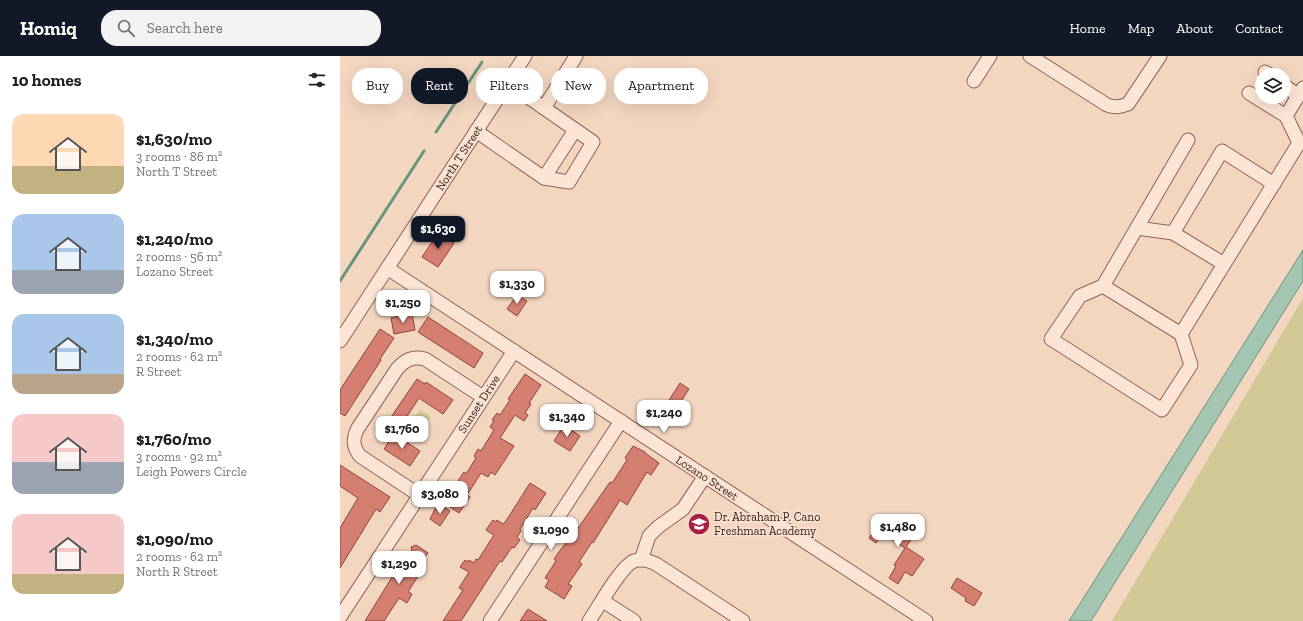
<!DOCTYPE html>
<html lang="en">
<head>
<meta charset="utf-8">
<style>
	body { margin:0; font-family:"Zilla Slab",serif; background:#f2f2f2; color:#202124; height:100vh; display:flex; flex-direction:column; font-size:15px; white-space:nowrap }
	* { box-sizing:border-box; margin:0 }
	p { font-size:13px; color:#757577 }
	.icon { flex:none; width:22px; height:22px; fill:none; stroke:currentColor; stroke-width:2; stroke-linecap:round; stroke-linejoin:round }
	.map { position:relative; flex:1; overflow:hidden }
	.side { display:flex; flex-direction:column; background:#fff; width:340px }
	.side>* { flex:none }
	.banner { position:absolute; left:12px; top:12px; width:380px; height:36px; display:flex; gap:8px }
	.tools { position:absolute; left:915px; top:12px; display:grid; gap:8px }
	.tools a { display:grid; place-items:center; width:36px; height:36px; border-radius:50%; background:#fff; box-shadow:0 4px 16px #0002; font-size:20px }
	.price { position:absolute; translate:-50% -34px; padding:0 9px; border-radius:8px; background:#fff; color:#222; font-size:13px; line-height:26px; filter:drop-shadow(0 1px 2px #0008) }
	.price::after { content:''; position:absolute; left:50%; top:24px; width:12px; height:9px; margin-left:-6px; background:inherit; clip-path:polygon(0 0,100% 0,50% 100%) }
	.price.active { background:#111827; color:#fff }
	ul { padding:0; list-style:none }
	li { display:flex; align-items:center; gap:12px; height:100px; padding:0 12px }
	li span { display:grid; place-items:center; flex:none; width:112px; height:80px; border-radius:12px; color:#555 }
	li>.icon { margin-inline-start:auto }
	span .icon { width:48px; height:48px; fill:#fffc; stroke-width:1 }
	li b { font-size:17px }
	h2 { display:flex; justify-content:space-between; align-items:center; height:48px; padding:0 12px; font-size:17px }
	.pill { padding:0 14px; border-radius:16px; background:#fff; box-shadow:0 4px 16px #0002; font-size:14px; line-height:36px }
	.pill.active { background:#111827; color:#fff }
	header { display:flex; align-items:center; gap:24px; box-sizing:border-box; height:56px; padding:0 20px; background:#111827; color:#fff }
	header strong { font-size:19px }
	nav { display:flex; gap:22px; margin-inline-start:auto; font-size:14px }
	.search { width:280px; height:36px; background:#f2f2f2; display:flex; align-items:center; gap:10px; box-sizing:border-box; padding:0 14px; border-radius:16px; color:#757577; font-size:15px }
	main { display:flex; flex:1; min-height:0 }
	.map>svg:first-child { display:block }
	.green { fill:#d2c893 }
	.water { fill:#a4c5b2; stroke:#69947d }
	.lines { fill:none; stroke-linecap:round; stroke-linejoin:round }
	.stream { stroke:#69947d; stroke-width:3 }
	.building { fill:#d57f72; stroke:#914339 }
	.minor-casing { stroke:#8f6456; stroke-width:15 }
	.minor { stroke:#fce5d5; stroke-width:13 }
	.labels { text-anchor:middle; stroke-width:3.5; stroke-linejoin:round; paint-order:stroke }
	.street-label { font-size:12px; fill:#3c221c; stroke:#f9e2d1 }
	.poi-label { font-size:12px; fill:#3c221c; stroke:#f9e2d1; text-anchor:start }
</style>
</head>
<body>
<header>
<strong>Homiq</strong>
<div class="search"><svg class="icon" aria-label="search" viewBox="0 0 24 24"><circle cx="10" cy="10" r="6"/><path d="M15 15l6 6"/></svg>Search here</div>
<nav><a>Home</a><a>Map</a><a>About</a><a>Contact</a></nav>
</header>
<main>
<section class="side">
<h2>10 homes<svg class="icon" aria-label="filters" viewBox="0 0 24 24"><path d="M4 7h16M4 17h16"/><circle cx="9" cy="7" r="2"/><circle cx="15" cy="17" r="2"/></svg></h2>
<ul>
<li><span style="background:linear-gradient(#ffd9b3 65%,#c2b280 0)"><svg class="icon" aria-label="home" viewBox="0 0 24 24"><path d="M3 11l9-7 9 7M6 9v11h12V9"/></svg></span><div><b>$1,630/mo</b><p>3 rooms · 86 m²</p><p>North T Street</p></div></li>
<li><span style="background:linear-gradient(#a9c7e8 70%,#9aa5b1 0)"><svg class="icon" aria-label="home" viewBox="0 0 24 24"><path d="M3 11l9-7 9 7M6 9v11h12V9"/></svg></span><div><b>$1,240/mo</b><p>2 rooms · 56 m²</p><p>Lozano Street</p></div></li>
<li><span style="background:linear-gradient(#a9c7e8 75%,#b9a48a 0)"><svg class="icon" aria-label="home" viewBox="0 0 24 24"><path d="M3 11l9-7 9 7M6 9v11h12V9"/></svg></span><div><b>$1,340/mo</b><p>2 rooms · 62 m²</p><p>R Street</p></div></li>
<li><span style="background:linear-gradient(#f6c9c9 60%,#9aa5b1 0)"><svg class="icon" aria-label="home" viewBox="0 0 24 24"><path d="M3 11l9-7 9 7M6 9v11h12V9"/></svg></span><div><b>$1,760/mo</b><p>3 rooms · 92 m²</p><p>Leigh Powers Circle</p></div></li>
<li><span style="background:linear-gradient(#f6c9c9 75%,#c2b280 0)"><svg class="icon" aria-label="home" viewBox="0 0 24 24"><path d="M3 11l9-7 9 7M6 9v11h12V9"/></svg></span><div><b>$1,090/mo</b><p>2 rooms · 62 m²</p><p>North R Street</p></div></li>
</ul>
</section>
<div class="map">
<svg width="963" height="565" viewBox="0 0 963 565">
	<rect width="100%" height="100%" fill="#f3d6c0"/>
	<g class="green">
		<path d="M 963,242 L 963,565 L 772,565 Z"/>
		<path d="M 81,354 L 90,360 L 85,380 L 82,382 L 64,373 Z"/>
	</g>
	<path class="water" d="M 963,194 L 963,225 L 751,565 L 729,565 Z"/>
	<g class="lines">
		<g class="stream">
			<path d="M 96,76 L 142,6"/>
			<path d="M 0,225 L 84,95"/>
		</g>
	</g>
	<g class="building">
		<path d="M 98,177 L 114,187 L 98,211 L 82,201 Z"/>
		<path d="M 177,239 L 187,245 L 177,260 L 167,253 Z"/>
		<path d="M 72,257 L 75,274 L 54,278 L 51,262 Z"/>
		<path d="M 88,261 L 143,297 L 134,312 L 78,276 Z"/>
		<path d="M 40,273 L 54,282 L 40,303 L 41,304 L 5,360 L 0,357 L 0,334 Z"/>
		<path d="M 185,318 L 201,329 L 189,347 L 191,348 L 185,357 L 188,359 L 184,365 L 175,359 L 160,382 L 174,390 L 155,419 L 151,416 L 148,421 L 141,417 L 127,439 L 130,441 L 119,457 L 107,449 L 119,431 L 118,431 L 120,427 L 118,425 L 124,416 L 126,418 L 136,402 L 134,400 L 138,393 L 141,395 L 154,374 L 150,371 L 154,365 L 152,364 L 157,357 L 160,359 L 170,344 L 168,343 Z"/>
		<path d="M 77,323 L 85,328 L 86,326 L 113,344 L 103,358 L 79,342 L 58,374 L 47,367 Z"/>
		<path d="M 340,327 L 349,333 L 333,358 L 331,358 L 324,352 Z"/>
		<path d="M 224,369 L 240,380 L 230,395 L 214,385 Z"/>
		<path d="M 54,378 L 80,395 L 70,410 L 44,393 Z"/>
		<path d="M 293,390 L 305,396 L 305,397 L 319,407 L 311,419 L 307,416 L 287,449 L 280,444 L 253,487 L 252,486 L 239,506 L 242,508 L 228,528 L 232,530 L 224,543 L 205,531 L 209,524 L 205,522 L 216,505 L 214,503 L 221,493 L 234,478 L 270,426 L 272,427 L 274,424 L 287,404 L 285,402 Z"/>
		<path d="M 0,409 L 50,441 L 40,456 L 36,453 L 0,512 L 0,472 L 18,442 L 0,430 Z"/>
		<path d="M 190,427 L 206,437 L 195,454 L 193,452 L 180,473 L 181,475 L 177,481 L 180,484 L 174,492 L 172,491 L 162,506 L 160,505 L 121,565 L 103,565 L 123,534 L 119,532 L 129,516 L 120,511 L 125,504 L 128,506 L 129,504 L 134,507 L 136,503 L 138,504 L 154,479 L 146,474 L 153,464 L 156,466 L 157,464 L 163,468 L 166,465 Z"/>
		<path d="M 98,447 L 110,455 L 100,470 L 90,463 Z"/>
		<path d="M 545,459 L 574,479 L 566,491 L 584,503 L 572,520 L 565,516 L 558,528 L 549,522 L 556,510 L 554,509 L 565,492 L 544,479 L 542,481 L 541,480 L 536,487 L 529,482 Z"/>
		<path d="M 76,489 L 88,497 L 76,514 L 80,517 L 68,536 L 72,538 L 67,547 L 59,542 L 44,565 L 25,565 L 62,505 L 64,506 L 72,494 L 71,491 Z"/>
		<path d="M 617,522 L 642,537 L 634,550 L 625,545 L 626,542 L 611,532 Z"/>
		<path d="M 188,553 L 207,565 L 180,565 Z"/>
	</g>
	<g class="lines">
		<g class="minor-casing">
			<g id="minor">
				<path d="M 690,0 L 767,49 C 775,52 780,51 788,48 L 820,0"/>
				<path d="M 925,16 L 930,19"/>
				<path d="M 634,25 L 650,0"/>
				<path d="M 944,29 L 958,40"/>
				<path d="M 909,37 L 946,60"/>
				<path d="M 204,52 L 236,0"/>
				<path d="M 136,75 L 204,122 L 229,126 L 253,86 L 168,27"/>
				<path d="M 848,84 L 763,230 L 841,278 L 959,87 L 946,60 L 963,32"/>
				<path d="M 204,122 L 235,74"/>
				<path d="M 797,172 L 833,177 L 884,208"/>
				<path d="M 833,177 L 882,95 L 934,128"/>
				<path d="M 47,212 L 586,565"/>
				<path d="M 763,230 L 740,240 L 711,283 L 822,354 L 851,309 L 841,278"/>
				<path d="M 0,285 L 185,0"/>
				<path d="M 79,439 L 20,400 C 13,391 12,383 18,372 L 57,313 C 65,304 72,300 85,303 L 143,341"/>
				<path d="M 301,504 L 309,480 L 318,471 L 343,453 L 365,420"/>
				<path d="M 263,545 L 294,565"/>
				<path d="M 0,561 L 174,295"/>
				<path d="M 150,565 L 281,365"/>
				<path d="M 249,565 C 258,552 281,510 294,505 C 302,502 309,505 316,508 L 403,565"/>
			</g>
		</g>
		<use href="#minor" class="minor"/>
	</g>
	<defs>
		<g id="school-disc" transform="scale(1.15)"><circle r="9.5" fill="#a51f46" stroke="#f9e2d1"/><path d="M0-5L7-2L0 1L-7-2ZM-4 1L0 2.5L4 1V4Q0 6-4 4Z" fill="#fff"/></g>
	</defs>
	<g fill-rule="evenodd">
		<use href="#school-disc" x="359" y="468"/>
	</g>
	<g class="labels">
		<g class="street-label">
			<text transform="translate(119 102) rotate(-57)" y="4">North T Street</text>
			<text transform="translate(139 348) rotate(-57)" y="4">Sunset Drive</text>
			<text transform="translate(367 422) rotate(33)" y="4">Lozano Street</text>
		</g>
		<g class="poi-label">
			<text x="374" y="465">Dr. Abraham P. Cano<tspan x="374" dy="14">Freshman Academy</tspan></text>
		</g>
	</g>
</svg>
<div class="tools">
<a><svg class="icon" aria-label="layers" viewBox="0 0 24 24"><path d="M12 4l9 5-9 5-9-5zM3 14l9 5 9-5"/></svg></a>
</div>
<b class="price active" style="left:98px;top:194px">$1,630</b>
<b class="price" style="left:177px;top:249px">$1,330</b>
<b class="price" style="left:63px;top:268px">$1,250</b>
<b class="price" style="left:324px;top:378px">$1,240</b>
<b class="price" style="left:227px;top:382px">$1,340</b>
<b class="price" style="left:62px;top:394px">$1,760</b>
<b class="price" style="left:100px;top:459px">$3,080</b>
<b class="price" style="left:558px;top:492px">$1,480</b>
<b class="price" style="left:211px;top:495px">$1,090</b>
<b class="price" style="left:59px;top:529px">$1,290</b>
<div class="banner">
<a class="pill">Buy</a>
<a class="pill active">Rent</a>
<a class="pill">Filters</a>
<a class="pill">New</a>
<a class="pill">Apartment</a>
</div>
</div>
</main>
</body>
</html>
